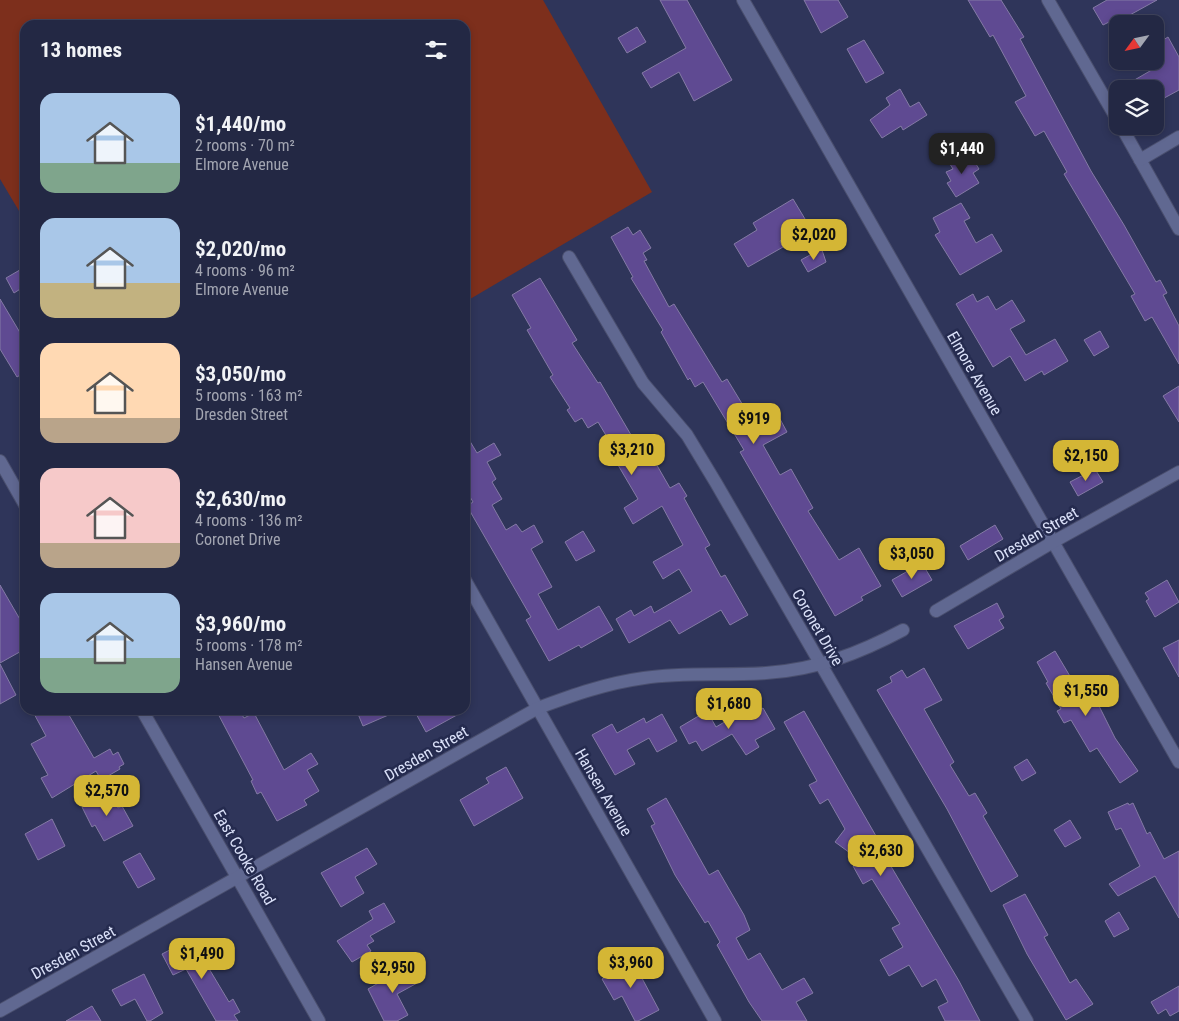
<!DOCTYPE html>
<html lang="en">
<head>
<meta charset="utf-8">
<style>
	body { margin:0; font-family:"Roboto Condensed",sans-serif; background:#2f344f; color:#f1f3f6; height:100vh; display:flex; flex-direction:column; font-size:19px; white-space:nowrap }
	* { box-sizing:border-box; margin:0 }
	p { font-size:16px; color:#a3a6b2 }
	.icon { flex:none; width:28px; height:28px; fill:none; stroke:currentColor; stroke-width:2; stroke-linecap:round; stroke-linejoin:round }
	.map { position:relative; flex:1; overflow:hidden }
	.drawer { position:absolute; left:20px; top:20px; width:450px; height:695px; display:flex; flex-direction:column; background:#232844; border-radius:15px; box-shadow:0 2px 8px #0003,0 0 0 1px #40445d }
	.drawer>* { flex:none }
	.needle { width:32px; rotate:237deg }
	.buttons { position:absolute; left:1109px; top:15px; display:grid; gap:10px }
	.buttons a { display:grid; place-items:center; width:55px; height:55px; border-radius:10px; background:#232844; box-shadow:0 2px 8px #0003,0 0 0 1px #40445d; font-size:25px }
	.price { position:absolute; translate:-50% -42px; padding:0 11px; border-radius:10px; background:#d4b635; color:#111; font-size:16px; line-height:32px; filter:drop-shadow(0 1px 2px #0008) }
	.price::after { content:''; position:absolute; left:50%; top:30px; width:15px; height:11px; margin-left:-8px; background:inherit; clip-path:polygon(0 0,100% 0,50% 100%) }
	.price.active { background:#222; color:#fff }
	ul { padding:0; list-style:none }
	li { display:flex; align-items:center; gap:15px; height:125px; padding:0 20px }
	li span { display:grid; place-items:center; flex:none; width:140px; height:100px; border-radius:15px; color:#555 }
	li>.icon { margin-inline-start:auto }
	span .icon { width:60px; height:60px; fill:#fffc; stroke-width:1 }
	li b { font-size:21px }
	h2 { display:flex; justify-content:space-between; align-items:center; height:60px; padding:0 20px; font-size:21px }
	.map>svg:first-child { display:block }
	.green { fill:#7d2f1c }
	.building { fill:#5f4a92; stroke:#847aa5 }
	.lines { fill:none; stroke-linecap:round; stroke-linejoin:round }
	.street-casing { stroke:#4a4f6e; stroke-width:14 }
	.street { stroke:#606891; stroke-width:12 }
	.labels { text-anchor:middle; stroke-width:5; stroke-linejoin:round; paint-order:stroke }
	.street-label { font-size:16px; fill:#dae0f8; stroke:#252b4f }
</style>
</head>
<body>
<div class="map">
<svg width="1179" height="1021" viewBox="0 0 1179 1021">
	<rect width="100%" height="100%" fill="#2f355a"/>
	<path class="green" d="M 0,0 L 543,0 L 652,192 L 465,302 L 465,25 L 25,25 L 25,221 L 0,179 Z"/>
	<g class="building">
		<path d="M 660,0 L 687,0 L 732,80 L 694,101 L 679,72 L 651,88 L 642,73 L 686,48 Z"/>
		<path d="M 804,0 L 838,0 L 848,17 L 821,33 Z"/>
		<path d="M 968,0 L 1001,0 L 1024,37 L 1020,39 L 1091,171 L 1124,225 L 1156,282 L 1160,280 L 1167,293 L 1163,295 L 1179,326 L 1179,364 L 1152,317 L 1145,321 L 1131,296 L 1135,294 L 1064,174 L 1067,172 L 1044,131 L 1035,136 L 1015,102 L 1026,96 L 993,35 L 990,37 Z"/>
		<path d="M 1107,0 L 1157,0 L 1128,16 L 1133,24 L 1115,24 L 1113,20 L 1103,25 L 1093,8 Z"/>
		<path d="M 637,27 L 646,42 L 627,53 L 618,38 Z"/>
		<path d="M 1168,37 L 1179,57 L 1179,90 L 1155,103 L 1155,89 L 1119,89 L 1162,64 L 1155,53 L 1155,45 Z"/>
		<path d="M 864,40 L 884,73 L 866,83 L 847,49 Z"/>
		<path d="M 900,89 L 910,107 L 919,102 L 927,115 L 903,130 L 901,126 L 882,138 L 870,120 L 890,105 L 886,98 Z"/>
		<path d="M 961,153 L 965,160 L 971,156 L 979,169 L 973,173 L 979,183 L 956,197 L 947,183 L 951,181 L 946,172 L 953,169 L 948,161 Z"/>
		<path d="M 793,199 L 808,224 L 780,241 L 783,247 L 748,267 L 734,244 L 757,230 L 753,223 Z"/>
		<path d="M 961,203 L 970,218 L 964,221 L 976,243 L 992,234 L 1002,251 L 960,275 L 935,235 L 940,232 L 933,218 Z"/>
		<path d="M 628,227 L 633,235 L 640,230 L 651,248 L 643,253 L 647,260 L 644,261 L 669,307 L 674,304 L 722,382 L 727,379 L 758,430 L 780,419 L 787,432 L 763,445 L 780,475 L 791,469 L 813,508 L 808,511 L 839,560 L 859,548 L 881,586 L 861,597 L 863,600 L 835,616 L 740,452 L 744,450 L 703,382 L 695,387 L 690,378 L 688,380 L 661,332 L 663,330 L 631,278 L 633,277 L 611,237 Z"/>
		<path d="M 819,250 L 822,250 L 826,262 L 808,272 L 801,260 Z"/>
		<path d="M 25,267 L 25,286 L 14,293 L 6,278 Z"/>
		<path d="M 540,278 L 577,340 L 572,343 L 598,383 L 600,382 L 641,452 L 647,448 L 670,488 L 679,483 L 687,496 L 684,498 L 710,545 L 705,548 L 721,577 L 725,575 L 748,615 L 730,625 L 721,610 L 679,634 L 670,620 L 629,643 L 616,619 L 631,610 L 634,616 L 651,606 L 654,613 L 692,591 L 679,569 L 663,579 L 653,562 L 683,545 L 662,506 L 633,524 L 624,508 L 638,499 L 618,465 L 622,462 L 598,422 L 588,428 L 582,418 L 575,422 L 567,410 L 570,408 L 550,377 L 553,375 L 527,330 L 531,328 L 512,295 Z"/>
		<path d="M 973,294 L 977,302 L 988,296 L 996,310 L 1012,300 L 1025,321 L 1010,329 L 1026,355 L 1055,339 L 1068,361 L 1044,375 L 1042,371 L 1025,381 L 1010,356 L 993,367 L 956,304 Z"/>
		<path d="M 0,299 L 25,341 L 25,372 L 17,377 L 0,349 Z"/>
		<path d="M 1100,331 L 1109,347 L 1094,356 L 1084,340 Z"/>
		<path d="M 1179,386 L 1179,422 L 1163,396 Z"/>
		<path d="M 465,433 L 477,453 L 494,443 L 501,455 L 487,462 L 496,479 L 492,482 L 502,499 L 492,505 L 506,530 L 516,524 L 522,532 L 534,525 L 543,542 L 531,549 L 552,587 L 538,594 L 558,630 L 599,606 L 613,630 L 581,648 L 579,645 L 549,661 L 526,620 L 531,617 L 467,506 L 473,502 L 465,488 Z"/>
		<path d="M 1095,469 L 1103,482 L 1078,496 L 1070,482 Z"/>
		<path d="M 995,525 L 1003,539 L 968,560 L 960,546 Z"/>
		<path d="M 583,531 L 595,551 L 576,561 L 565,542 Z"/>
		<path d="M 922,563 L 932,580 L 902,597 L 892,580 Z"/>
		<path d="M 1167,580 L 1179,602 L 1155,617 L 1146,601 L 1149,599 L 1145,593 Z"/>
		<path d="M 0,585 L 25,628 L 25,649 L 0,663 Z"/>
		<path d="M 997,603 L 1004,617 L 999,620 L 1004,628 L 968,649 L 954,626 Z"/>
		<path d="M 1179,640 L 1179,677 L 1163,648 Z"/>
		<path d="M 1055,651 L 1080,693 L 1090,688 L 1115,738 L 1138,771 L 1120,783 L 1097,748 L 1090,752 L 1071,720 L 1064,723 L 1057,711 L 1061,709 L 1046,683 L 1048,682 L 1037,662 Z"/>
		<path d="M 0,664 L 16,695 L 0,704 Z"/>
		<path d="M 924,668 L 942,700 L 924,709 L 954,762 L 950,765 L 969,796 L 975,793 L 987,813 L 983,816 L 1018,876 L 991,892 L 947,809 L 877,690 L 892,682 L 890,677 L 902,670 L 907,678 Z"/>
		<path d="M 763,708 L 775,729 L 755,740 L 759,747 L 746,755 L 732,734 L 702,751 L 696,741 L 689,744 L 680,727 L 707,711 L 716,727 L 745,710 L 749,716 Z"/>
		<path d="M 32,710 L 66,710 L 94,758 L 110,749 L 113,755 L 118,752 L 124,764 L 119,767 L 120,769 L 101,780 L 96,771 L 52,798 L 41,778 L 48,775 L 31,744 L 46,736 Z"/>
		<path d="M 216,710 L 239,710 L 244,718 L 254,713 L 284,770 L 311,753 L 318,764 L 307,770 L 319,791 L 304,800 L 307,805 L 277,821 L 261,792 L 257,794 L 251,781 L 253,780 Z"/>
		<path d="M 367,710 L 400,710 L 363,726 L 358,714 Z"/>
		<path d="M 414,710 L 466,710 L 426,732 Z"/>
		<path d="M 804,711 L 891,862 L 889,863 L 959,981 L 980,1021 L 945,1021 L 938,1007 L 948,1002 L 936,979 L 922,987 L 909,965 L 889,976 L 880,960 L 903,947 L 892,928 L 900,924 L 872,879 L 863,884 L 853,866 L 861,861 L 835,842 L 845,829 L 828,799 L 820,804 L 809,785 L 817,781 L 784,722 Z"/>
		<path d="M 662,714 L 677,741 L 657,752 L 649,738 L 627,750 L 635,764 L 615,775 L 592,735 L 612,724 L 617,733 L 644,718 L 646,723 Z"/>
		<path d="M 1027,759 L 1036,773 L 1022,781 L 1014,767 Z"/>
		<path d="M 506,767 L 523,798 L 474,826 L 460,800 L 489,783 L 486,778 Z"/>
		<path d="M 109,792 L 118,808 L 122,806 L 133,826 L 104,841 L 95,825 L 92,827 L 82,807 Z"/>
		<path d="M 666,798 L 709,875 L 718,870 L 744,915 L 750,930 L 736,938 L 748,960 L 760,953 L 782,990 L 804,978 L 813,993 L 796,1002 L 807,1021 L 762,1021 L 749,1002 L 717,945 L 720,942 L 708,921 L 705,923 L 675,875 L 651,826 L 655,824 L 647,809 Z"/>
		<path d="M 1128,803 L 1129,805 L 1133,803 L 1147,834 L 1150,832 L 1164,859 L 1179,851 L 1179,918 L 1155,876 L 1118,896 L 1109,884 L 1140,866 L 1121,828 L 1116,830 L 1108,812 Z"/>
		<path d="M 52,819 L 65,846 L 38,860 L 25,834 Z"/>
		<path d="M 1070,820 L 1081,838 L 1065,847 L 1054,830 Z"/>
		<path d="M 367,848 L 377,864 L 355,877 L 364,893 L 341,907 L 321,873 Z"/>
		<path d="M 140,853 L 155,879 L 138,888 L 123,862 Z"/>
		<path d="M 1025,894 L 1048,935 L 1044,937 L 1070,983 L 1076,979 L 1093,1004 L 1066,1020 L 1027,954 L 1003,905 Z"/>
		<path d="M 384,903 L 395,922 L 370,936 L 374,941 L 367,945 L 371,951 L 352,962 L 337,941 L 373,919 L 369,911 Z"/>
		<path d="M 1119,912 L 1129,929 L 1114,937 L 1105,921 Z"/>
		<path d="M 189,940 L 193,949 L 196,947 L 229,1002 L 233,999 L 240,1012 L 234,1015 L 238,1021 L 216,1021 L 186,969 L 173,975 L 162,954 Z"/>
		<path d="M 629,954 L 659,1010 L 638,1021 L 635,1021 L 622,996 L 614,1000 L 602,979 L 616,971 L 612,964 Z"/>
		<path d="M 410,965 L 419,982 L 397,994 L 408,1015 L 397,1021 L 384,1021 L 368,989 Z"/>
		<path d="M 144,974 L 163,1013 L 150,1021 L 147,1021 L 135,999 L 121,1006 L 112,990 Z"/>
		<path d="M 1179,986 L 1179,1011 L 1170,1016 L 1166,1009 L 1158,1014 L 1151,1002 Z"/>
		<path d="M 92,1006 L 101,1021 L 66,1021 Z"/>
	</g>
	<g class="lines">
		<g class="street-casing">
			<g id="street">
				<path d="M 743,0 L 1179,762"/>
				<path d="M 1048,0 L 1118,121"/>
				<path d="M 1121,126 L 1179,229"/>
				<path d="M 1140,160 L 1179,137"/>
				<path d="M 569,257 L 643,383 L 687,435 L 716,483 L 1027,1021"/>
				<path d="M 0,461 L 25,505"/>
				<path d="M 465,580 L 715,1021"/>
				<path d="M 936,611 L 1053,542 L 1179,472"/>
				<path d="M 142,710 L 319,1021"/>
				<path d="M 0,1011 L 538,708 C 573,695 607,683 644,678 C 685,672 725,676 766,673 C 816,670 860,653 903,630"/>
			</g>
		</g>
		<use href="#street" class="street"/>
	</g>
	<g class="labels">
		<g class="street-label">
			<text transform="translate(975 373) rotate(60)" y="6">Elmore Avenue</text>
			<text transform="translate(1036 534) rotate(-30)" y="6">Dresden Street</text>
			<text transform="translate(818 627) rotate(60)" y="6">Coronet Drive</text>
			<text transform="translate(426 753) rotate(-30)" y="6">Dresden Street</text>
			<text transform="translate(604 792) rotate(60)" y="6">Hansen Avenue</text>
			<text transform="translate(245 857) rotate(60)" y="6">East Cooke Road</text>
			<text transform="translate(73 952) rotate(-29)" y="6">Dresden Street</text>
		</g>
	</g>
</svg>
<div class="buttons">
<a><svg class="needle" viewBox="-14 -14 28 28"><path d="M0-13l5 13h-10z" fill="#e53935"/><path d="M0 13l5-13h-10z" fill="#a3a6b2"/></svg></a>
<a><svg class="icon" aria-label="layers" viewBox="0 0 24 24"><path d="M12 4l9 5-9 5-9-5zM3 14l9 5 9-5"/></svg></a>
</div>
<b class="price active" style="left:962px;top:175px">$1,440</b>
<b class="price" style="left:814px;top:261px">$2,020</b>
<b class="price" style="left:754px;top:445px">$919</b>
<b class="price" style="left:632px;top:476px">$3,210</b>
<b class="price" style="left:1086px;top:482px">$2,150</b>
<b class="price" style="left:912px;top:580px">$3,050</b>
<b class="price" style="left:1086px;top:717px">$1,550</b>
<b class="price" style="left:729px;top:730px">$1,680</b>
<b class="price" style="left:107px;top:817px">$2,570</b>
<b class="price" style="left:881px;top:877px">$2,630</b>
<b class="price" style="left:202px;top:980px">$1,490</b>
<b class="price" style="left:631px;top:989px">$3,960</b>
<b class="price" style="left:393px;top:994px">$2,950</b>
<section class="drawer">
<h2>13 homes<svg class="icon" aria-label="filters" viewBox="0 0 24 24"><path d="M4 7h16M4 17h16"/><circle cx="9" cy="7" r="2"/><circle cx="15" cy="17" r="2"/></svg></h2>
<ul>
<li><span style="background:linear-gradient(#a9c7e8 70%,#7fa58c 0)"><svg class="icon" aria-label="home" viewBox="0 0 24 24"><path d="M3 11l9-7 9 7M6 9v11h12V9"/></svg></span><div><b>$1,440/mo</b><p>2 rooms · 70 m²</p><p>Elmore Avenue</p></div></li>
<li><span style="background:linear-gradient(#a9c7e8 65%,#c2b280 0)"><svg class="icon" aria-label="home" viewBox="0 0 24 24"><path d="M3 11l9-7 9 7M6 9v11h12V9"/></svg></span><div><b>$2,020/mo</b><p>4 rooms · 96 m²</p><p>Elmore Avenue</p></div></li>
<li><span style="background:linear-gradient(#ffd9b3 75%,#b9a48a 0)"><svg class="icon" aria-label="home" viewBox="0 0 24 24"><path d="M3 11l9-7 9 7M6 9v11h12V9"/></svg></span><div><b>$3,050/mo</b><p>5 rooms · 163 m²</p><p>Dresden Street</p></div></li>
<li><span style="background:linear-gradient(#f6c9c9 75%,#b9a48a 0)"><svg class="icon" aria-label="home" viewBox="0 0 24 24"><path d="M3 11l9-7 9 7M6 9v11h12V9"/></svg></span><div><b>$2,630/mo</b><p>4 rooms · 136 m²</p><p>Coronet Drive</p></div></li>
<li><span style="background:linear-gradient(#a9c7e8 65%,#7fa58c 0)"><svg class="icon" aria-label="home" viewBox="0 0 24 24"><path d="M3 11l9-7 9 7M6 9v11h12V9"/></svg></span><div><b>$3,960/mo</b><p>5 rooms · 178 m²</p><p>Hansen Avenue</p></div></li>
</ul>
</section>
</div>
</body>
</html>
